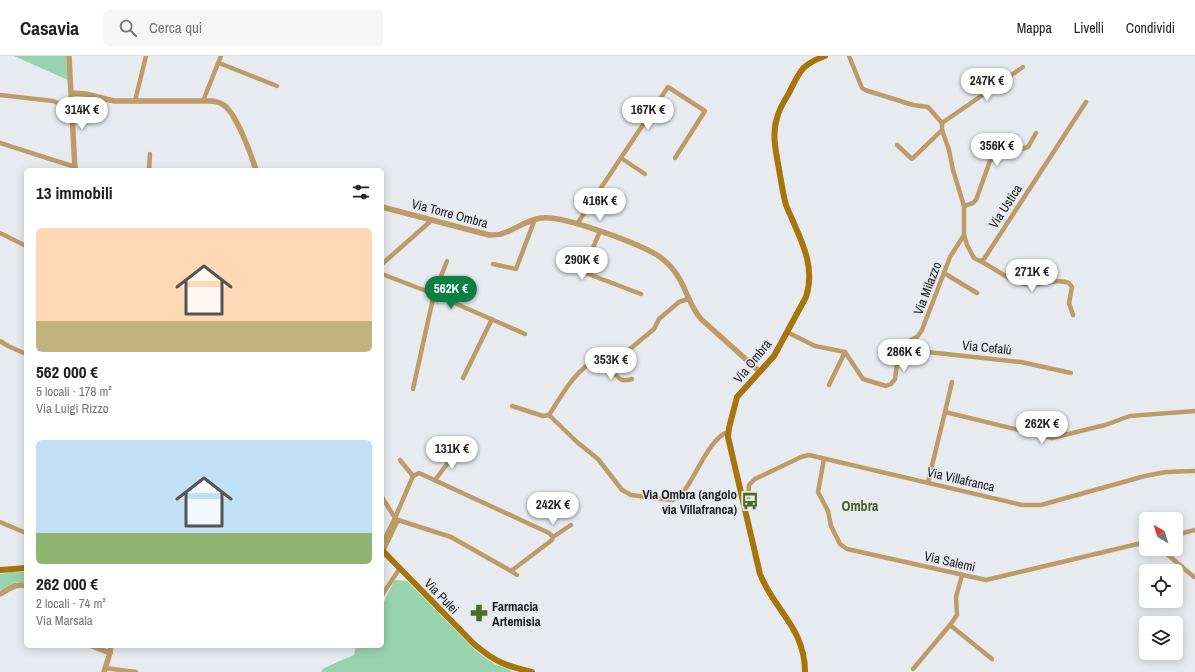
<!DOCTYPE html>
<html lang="it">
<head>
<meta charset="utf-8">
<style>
	body { margin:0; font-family:"Archivo Narrow",sans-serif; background:#f6f6f6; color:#202124; height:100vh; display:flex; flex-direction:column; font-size:15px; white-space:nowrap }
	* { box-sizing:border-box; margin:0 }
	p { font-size:13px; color:#757577 }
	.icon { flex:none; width:22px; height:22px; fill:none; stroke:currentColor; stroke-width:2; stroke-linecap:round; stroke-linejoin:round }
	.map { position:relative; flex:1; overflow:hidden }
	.details { position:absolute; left:24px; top:112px; width:360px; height:480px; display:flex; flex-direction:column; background:#fff; border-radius:6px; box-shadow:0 2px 10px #0003 }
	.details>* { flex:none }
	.needle { width:26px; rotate:321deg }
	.buttons { position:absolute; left:1139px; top:456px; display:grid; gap:8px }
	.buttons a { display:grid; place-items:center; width:44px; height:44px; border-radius:6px; background:#fff; box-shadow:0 2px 10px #0003; font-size:20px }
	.price { position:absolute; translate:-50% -34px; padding:0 9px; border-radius:14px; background:#fff; color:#222; font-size:13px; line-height:26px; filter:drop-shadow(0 1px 2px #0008) }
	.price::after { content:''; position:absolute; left:50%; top:24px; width:12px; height:9px; margin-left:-6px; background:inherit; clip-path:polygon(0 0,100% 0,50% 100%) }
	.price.selected { background:#0b8043; color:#fff }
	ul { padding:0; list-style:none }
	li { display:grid; align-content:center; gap:8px; height:212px; padding:0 12px }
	li span { display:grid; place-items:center; height:124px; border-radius:6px; color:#555 }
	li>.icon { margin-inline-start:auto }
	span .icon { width:72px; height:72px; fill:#fffc; stroke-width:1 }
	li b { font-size:17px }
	h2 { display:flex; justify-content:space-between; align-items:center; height:48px; padding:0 12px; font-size:17px }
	header { display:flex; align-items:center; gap:24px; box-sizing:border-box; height:56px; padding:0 20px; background:#fff; border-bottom:1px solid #e0e0e0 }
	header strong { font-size:19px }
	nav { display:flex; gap:22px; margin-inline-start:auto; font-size:14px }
	.search { width:280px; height:36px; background:#f6f6f6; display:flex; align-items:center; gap:10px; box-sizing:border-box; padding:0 14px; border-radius:6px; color:#757577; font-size:15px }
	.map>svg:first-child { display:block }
	.green { fill:#97d3ae }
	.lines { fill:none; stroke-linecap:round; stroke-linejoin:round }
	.minor { stroke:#be9c68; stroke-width:4.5 }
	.tertiary { stroke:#be9c68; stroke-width:5.5 }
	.secondary { stroke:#a6750c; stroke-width:6 }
	.labels { text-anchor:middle; stroke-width:3; stroke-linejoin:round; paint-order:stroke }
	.street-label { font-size:13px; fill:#18191b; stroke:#e7ebf0 }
	.poi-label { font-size:13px; font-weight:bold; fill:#18191b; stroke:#e7ebf0; text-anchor:end }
	.neighbourhood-label { font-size:14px; font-weight:bold; fill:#42611e; stroke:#e7ebf0 }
</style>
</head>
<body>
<header>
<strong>Casavia</strong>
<div class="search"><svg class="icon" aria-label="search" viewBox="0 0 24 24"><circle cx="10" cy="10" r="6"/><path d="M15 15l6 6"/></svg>Cerca qui</div>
<nav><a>Mappa</a><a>Livelli</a><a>Condividi</a></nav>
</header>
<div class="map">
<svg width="1195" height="616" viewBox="0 0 1195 616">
	<rect width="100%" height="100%" fill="#e7ebf0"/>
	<g class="green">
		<path d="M 14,0 L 66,0 L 68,24 Z"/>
		<path d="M 12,516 L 26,516 L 26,526 L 17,526 L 0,534 L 0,518 Z"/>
		<path d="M 396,524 L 407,525 L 476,595 L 494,608 L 511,614 L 512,616 L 321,616 L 324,612 L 354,599 L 356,590 L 382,590 L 382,550 L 394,525 Z"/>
	</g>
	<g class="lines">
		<g class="minor">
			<path d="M 849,0 L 862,32 L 865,34 L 913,49 L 928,51 L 942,67 L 942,74 L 949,94 L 953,114 L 964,150 L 964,179 L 967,189 L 974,202 C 977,204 979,204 982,206 C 998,214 1014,229 1032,229 C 1044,229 1058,222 1069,227 L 1072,231 L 1069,247 L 1073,259"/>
			<path d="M 219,7 L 277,30"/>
			<path d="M 0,39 L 53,45 L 72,53"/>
			<path d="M 135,45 L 146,0"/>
			<path d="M 203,45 L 221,0"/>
			<path d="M 942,67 L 1023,11"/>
			<path d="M 0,87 L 75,111"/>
			<path d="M 897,89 L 912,103 L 942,74"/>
			<path d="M 621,102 L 645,118"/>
			<path d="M 149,114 L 150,98"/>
			<path d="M 964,150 L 973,147 L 976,144 L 990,105 L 993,102 L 1028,91 L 1036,77"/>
			<path d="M 577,168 L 668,31 L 705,55 L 675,102"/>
			<path d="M 600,175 L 583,216 L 641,238"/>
			<path d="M 0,177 L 26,190"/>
			<path d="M 980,205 L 984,203 L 1086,46"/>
			<path d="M 382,208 L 432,164"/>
			<path d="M 493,208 L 516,213 L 535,163"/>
			<path d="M 944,217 L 977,237"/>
			<path d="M 382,218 L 434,238 L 525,278"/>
			<path d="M 787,276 L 815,290 L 845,296 L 863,323 L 886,330 L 891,328 L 895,323 L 899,293 L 904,287 L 917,281 L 922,274 L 950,201 L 964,179"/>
			<path d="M 0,285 L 8,290 L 26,298"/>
			<path d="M 899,293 L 1021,306 L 1071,317"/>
			<path d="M 602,301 C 604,306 617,322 622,324 C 626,325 629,324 632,323"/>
			<path d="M 463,322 L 492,263"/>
			<path d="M 829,329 L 845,296"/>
			<path d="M 413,333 L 434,238 L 447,205"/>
			<path d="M 512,350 L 543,360 L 549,359"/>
			<path d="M 945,356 L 952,326"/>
			<path d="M 549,359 L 577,386 L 598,403 L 622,434 L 631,439 L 671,444 C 690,443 704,384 728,376"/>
			<path d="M 549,359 C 562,339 575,314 597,303 C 606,299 616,303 624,298 L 654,273 L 659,263 L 679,246 L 688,243"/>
			<path d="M 824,403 L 818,436 L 828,455 L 831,470 L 840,488 L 847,493 L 986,524 L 1146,486"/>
			<path d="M 400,404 L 413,420"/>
			<path d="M 435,424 L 457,395"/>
			<path d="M 928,426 L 945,356 L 1052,382 L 1105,369 L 1130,360 L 1195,355"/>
			<path d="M 382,441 L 395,462 L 382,488"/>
			<path d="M 744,449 L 746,448 L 748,444 L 749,429 L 755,423 L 801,401 L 809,399 L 1022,449 L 1041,449 L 1145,420 L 1166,416 L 1195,415"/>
			<path d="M 0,466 L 26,477"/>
			<path d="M 1176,479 L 1195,474"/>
			<path d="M 553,481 L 571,469"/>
			<path d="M 1161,493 L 1194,521"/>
			<path d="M 383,495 L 398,464 L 395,462 L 413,420 L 419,417 L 549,477 L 553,481 L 552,484 L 511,515 L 451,481 L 398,464"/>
			<path d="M 511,515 L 517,519"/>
			<path d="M 382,539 L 400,512"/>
			<path d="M 950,569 L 992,603"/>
			<path d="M 105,612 L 136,616"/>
			<path d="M 913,613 L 950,569 L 957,559 L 956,541 L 962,519"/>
		</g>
		<g class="tertiary">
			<path d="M 69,0 L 75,114"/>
			<path d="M 72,37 L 86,38 L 114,45 L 210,45 C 215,45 220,46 225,50 C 237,60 251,98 256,114"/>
			<path d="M 382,151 L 489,179 C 493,179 498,179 501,178 C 515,174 526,164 541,162 C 563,159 637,187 657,199 C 663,203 670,209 675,216 C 686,230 688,248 701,263 L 760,316"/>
			<path d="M 0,538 C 8,534 17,526 26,530"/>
			<path d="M 92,590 L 110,597"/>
			<path d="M 104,616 L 110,597 L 111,590"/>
		</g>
		<g class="secondary">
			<path d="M 382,494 L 474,588 C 495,606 506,610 532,616"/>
			<path d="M 0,514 L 26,512"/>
			<path d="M 805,616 C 805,572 774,554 760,518 L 728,381 L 729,372 L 737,341 L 774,300 L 806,241 C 817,208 798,179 786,149 C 783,139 782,129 780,119 C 777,100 771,80 777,62 C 779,53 784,45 789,37 C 800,15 801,9 825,0"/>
		</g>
	</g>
	<defs>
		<g id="bus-bare" transform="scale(1.38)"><path d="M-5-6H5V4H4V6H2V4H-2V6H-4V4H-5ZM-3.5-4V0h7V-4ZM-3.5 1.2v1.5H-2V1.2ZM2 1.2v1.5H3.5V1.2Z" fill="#4b6c23" stroke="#e7ebf0" stroke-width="2.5" paint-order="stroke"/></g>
		<g id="pharmacy-bare" transform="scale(1.38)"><path d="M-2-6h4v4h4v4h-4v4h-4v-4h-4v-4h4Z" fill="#4b6c23" stroke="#e7ebf0" stroke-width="2.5" paint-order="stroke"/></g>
	</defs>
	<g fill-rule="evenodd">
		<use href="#bus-bare" x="750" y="445"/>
		<use href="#pharmacy-bare" x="479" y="557"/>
	</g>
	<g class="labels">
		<g class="street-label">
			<text transform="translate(1005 150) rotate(-57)" y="5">Via Ustica</text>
			<text transform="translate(450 157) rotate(15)" y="5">Via Torre Ombra</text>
			<text transform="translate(927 232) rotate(-69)" y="5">Via Milazzo</text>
			<text transform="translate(987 291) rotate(6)" y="5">Via Cefalù</text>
			<text transform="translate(752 305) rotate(-51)" y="5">Via Ombra</text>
			<text transform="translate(961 423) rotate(13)" y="5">Via Villafranca</text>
			<text transform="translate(950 505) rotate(13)" y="5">Via Salemi</text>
			<text transform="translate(442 540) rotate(46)" y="5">Via Pulei</text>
		</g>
		<g class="poi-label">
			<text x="737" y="443">Via Ombra (angolo<tspan x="737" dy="15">via Villafranca)</tspan></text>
			<text x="492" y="555" text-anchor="start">Farmacia<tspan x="492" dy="15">Artemisia</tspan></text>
		</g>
		<g class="neighbourhood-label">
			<text x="860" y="455">Ombra</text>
		</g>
	</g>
</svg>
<div class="buttons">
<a><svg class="needle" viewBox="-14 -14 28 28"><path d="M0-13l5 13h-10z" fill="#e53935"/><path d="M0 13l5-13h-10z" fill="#757577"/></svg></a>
<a><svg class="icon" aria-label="locate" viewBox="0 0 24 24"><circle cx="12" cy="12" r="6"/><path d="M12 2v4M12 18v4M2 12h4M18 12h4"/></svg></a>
<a><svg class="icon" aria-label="layers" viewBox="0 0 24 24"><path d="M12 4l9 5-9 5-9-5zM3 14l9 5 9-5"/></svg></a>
</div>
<b class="price" style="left:987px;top:46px">247K €</b>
<b class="price" style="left:82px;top:75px">314K €</b>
<b class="price" style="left:648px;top:75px">167K €</b>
<b class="price" style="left:997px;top:111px">356K €</b>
<b class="price" style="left:600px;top:166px">416K €</b>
<b class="price" style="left:582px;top:225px">290K €</b>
<b class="price" style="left:1032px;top:237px">271K €</b>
<b class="price selected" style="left:451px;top:254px">562K €</b>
<b class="price" style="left:904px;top:317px">286K €</b>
<b class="price" style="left:611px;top:325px">353K €</b>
<b class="price" style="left:1042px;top:389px">262K €</b>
<b class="price" style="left:452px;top:414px">131K €</b>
<b class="price" style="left:553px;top:470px">242K €</b>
<section class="details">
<h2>13 immobili<svg class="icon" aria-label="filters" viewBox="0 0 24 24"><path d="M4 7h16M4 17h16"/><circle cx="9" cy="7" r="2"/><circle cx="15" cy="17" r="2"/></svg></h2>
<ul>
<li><span style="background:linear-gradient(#ffd9b3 75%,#c2b280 0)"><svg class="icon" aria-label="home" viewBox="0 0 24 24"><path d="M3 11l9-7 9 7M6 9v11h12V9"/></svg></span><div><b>562 000 €</b><p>5 locali · 178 m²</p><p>Via Luigi Rizzo</p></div></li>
<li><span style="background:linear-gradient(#bfe0f5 75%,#8fb573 0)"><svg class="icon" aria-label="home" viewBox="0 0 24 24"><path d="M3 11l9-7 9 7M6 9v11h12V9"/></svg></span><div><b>262 000 €</b><p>2 locali · 74 m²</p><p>Via Marsala</p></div></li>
</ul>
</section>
</div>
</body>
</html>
